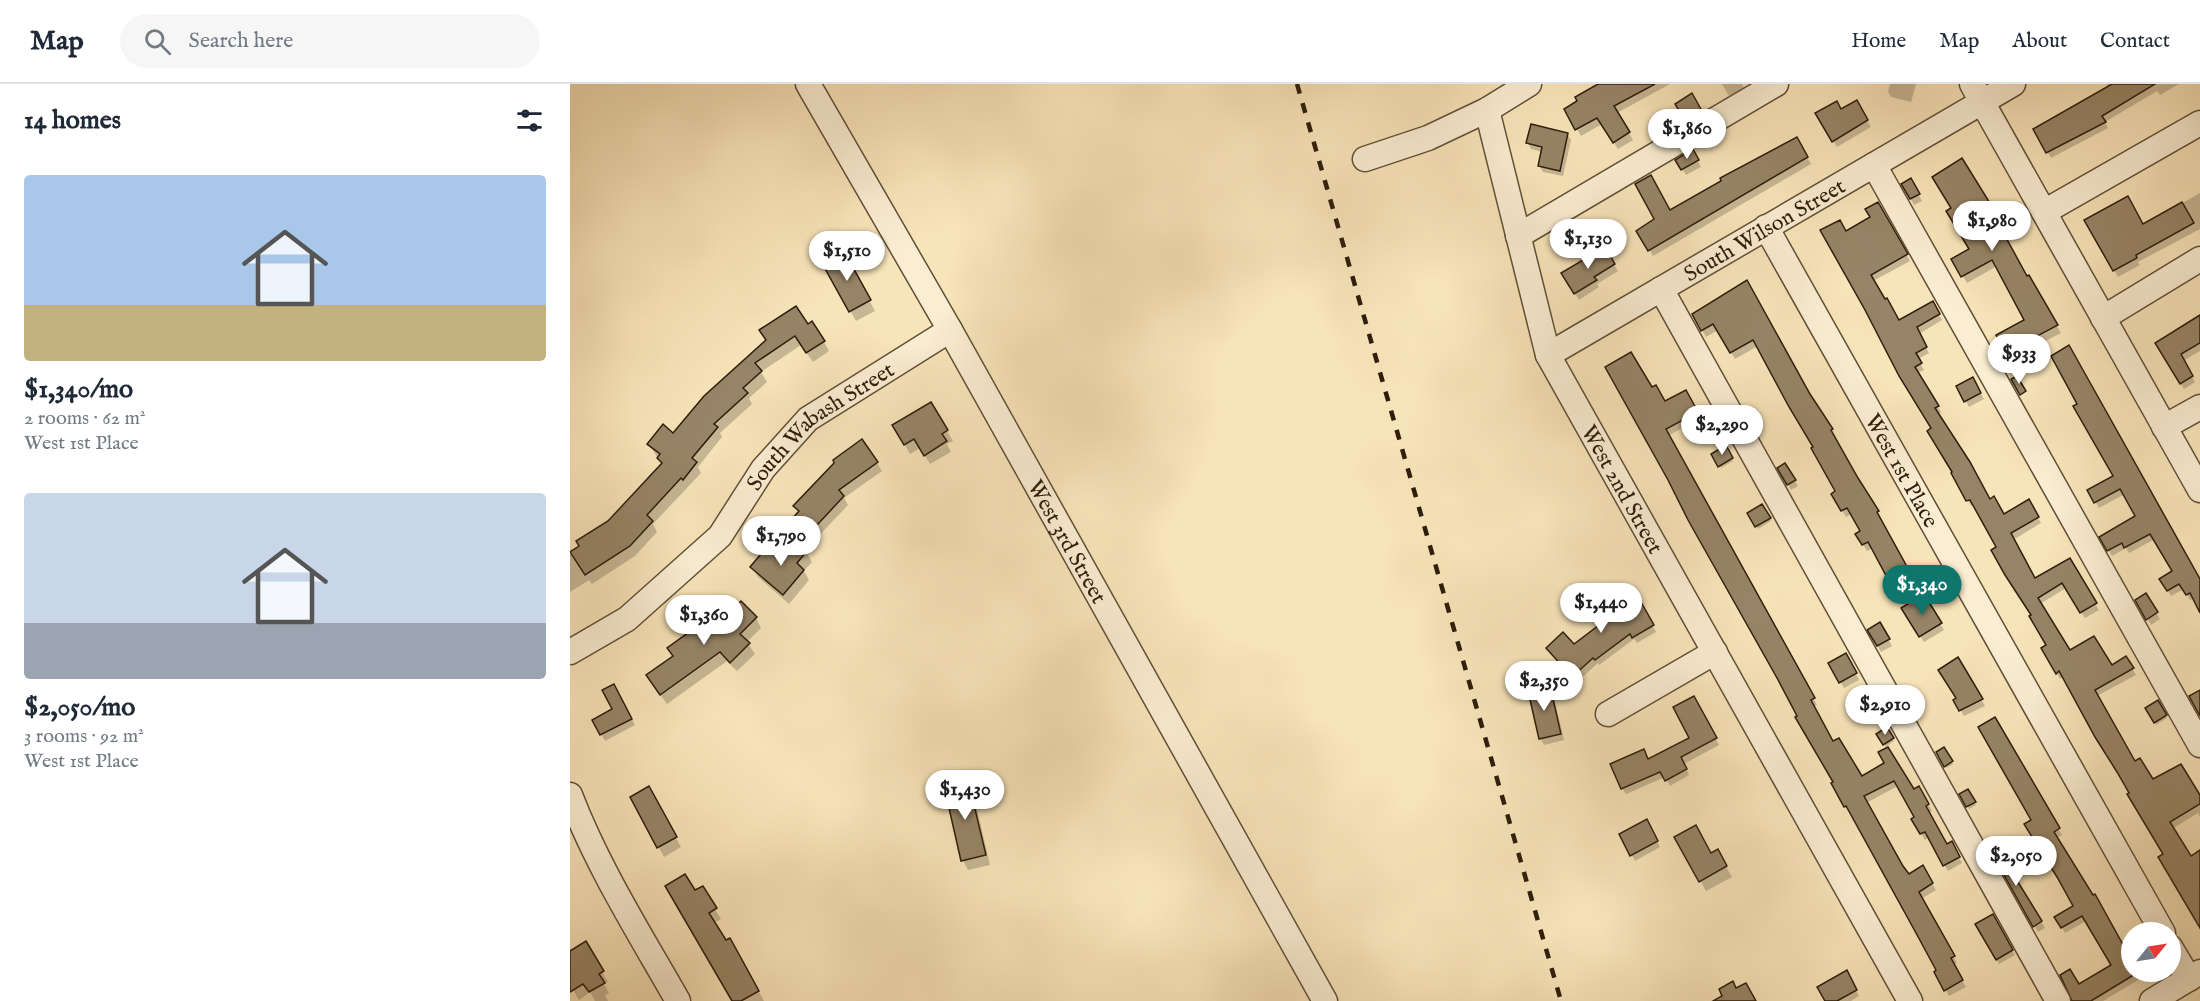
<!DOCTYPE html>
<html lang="en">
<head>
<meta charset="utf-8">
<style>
	body { margin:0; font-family:"IM FELL English",serif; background:#f6f6f7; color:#1f2937; height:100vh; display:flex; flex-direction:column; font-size:22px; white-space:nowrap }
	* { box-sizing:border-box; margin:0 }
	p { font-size:20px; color:#747a83 }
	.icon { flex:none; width:33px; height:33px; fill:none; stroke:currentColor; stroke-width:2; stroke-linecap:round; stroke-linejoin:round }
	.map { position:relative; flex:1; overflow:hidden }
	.details { display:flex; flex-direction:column; background:#fff; width:570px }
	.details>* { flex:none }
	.needle { width:39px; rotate:60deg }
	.fabs { position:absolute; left:1551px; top:838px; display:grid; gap:12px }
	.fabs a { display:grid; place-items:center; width:60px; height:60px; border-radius:50%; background:#fff; box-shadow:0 6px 24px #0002; font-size:30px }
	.price { position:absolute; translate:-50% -51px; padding:0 14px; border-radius:21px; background:#fff; color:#222; font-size:20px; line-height:39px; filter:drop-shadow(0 2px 3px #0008) }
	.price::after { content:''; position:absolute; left:50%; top:36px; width:18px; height:14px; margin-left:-9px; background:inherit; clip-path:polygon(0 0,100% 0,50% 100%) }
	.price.active { background:#0f766e; color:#fff }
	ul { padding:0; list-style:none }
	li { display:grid; align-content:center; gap:12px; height:318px; padding:0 24px }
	li span { display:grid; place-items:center; height:186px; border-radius:6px; color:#555 }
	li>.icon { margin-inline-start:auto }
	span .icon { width:108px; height:108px; fill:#fffc; stroke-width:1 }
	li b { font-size:26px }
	h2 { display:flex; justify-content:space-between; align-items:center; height:72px; padding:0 24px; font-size:26px }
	header { display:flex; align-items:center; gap:36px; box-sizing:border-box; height:84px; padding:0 30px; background:#fff; border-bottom:2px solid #e0e1e3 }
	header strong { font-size:28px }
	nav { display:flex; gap:33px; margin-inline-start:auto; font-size:21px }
	.search { width:420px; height:54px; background:#f6f6f7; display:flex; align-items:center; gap:15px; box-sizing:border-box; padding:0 21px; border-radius:33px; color:#747a83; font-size:22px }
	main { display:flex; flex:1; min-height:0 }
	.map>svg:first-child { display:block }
	.shadow { fill:#0003 }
	.building { fill:#978466; stroke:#2e1d0c; stroke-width:1.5 }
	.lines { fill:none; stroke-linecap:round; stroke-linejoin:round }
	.minor-casing { stroke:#604f37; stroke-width:27 }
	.minor { stroke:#faedd2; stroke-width:24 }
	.rail { stroke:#2e1d0c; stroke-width:4.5; stroke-dasharray:10 10; stroke-linecap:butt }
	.labels { text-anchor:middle; stroke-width:4.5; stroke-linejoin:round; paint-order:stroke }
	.street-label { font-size:22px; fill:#2e1d0c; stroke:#faedd2 }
</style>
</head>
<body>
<header>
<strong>Map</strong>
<div class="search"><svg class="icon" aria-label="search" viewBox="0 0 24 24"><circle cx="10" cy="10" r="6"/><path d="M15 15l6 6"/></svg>Search here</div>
<nav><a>Home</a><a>Map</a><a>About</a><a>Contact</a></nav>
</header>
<main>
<section class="details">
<h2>14 homes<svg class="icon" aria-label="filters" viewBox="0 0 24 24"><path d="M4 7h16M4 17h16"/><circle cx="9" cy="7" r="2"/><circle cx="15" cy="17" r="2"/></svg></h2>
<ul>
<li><span style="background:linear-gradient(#a9c7e8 70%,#c2b280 0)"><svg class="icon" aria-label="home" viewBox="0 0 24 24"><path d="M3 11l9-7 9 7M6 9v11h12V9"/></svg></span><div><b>$1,340/mo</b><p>2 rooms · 62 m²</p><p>West 1st Place</p></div></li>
<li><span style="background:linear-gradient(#c9d6e8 70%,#9aa5b1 0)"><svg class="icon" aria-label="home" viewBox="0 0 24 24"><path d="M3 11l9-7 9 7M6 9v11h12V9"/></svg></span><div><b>$2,050/mo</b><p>3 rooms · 92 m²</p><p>West 1st Place</p></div></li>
</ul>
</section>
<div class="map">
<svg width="1630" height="917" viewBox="0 0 1630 917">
	<rect width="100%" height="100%" fill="#f8e4b9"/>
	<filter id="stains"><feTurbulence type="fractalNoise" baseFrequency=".00333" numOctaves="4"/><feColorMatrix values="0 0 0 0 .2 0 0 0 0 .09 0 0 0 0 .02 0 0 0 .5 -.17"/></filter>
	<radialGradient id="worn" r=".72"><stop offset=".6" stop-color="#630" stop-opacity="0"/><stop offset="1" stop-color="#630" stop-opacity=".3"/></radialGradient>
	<g class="shadow">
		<path d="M 1033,0 L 1100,0 L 1047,29 L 1063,56 L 1048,65 L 1032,40 L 1011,52 L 996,25 Z"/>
		<path d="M 1152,0 L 1172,0 L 1174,4 L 1159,12 Z"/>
		<path d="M 1320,0 L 1346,0 L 1341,18 L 1321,13 L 1318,7 Z"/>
		<path d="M 1609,0 L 1590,11 L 1587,7 L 1535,38 L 1538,44 L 1481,74 L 1465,46 L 1537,4 L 1537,0 Z"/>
		<path d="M 1122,11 L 1135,34 L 1120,42 L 1107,20 Z"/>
		<path d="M 1286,18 L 1301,43 L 1267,63 L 1247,30 L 1271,27 Z"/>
		<path d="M 997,50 L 1001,56 L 993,92 L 973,88 L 969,81 L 972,68 L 961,65 L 958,59 Z"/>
		<path d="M 1227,55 L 1241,80 L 1083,172 L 1068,147 Z"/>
		<path d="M 1122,67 L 1131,83 L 1116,91 L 1107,76 Z"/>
		<path d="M 1392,76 L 1434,145 L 1431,147 L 1457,194 L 1458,193 L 1491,249 L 1441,275 L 1428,252 L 1456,236 L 1427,182 L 1397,199 L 1383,176 L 1401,166 L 1383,125 Z"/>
		<path d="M 1341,96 L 1352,117 L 1344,121 L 1333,100 Z"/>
		<path d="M 1630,109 L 1630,145 L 1568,178 L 1570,181 L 1548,193 L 1516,137 L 1573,142 Z"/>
		<path d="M 1308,120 L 1340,177 L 1303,197 L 1329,238 L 1362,219 L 1372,236 L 1349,250 L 1359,269 L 1348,275 L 1354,286 L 1347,289 L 1371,328 L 1368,331 L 1420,417 L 1434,432 L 1458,417 L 1468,434 L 1471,439 L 1443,456 L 1465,496 L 1499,476 L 1529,526 L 1515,534 L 1496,504 L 1470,520 L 1499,568 L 1541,583 L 1556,574 L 1566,591 L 1527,612 L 1565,679 L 1582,697 L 1630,711 L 1630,733 L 1628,729 L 1602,745 L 1620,774 L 1630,768 L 1630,845 L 1594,771 L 1560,709 L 1494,592 L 1490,595 L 1473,565 L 1478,561 L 1428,463 L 1404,421 L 1401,422 L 1383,389 L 1276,148 L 1302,134 Z"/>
		<path d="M 1034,165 L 1048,187 L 1027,200 L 1029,203 L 1009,216 L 993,190 Z"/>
		<path d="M 275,171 L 305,227 L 286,237 L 255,181 Z"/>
		<path d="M 1177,199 L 1240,313 L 1265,352 L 1264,353 L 1288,397 L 1311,434 L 1310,435 L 1343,497 L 1326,507 L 1303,464 L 1297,467 L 1287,451 L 1292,448 L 1282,430 L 1276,433 L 1263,410 L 1267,408 L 1245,364 L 1188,262 L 1165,275 L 1148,246 L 1136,253 L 1124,231 Z"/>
		<path d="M 1630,234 L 1630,267 L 1613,277 L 1625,298 L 1614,305 L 1587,260 Z"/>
		<path d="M 237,242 L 254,258 L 259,267 L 243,278 L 231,261 L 191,288 L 197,298 L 179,314 L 182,320 L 150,349 L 152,353 L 128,383 L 131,389 L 83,440 L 87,448 L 65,472 L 22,500 L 19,496 L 0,508 L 0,471 L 39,438 L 92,381 L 79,360 L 104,351 L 135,313 Z"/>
		<path d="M 1037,284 L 1082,305 L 1095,319 L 1115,308 L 1130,334 L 1098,352 L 1247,621 L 1243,623 L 1262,659 L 1292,694 L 1316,679 L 1317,665 L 1308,651 L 1316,645 L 1324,657 L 1316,663 L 1343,707 L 1349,704 L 1362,727 L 1358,729 L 1376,762 L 1381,759 L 1392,779 L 1378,787 L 1359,753 L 1355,756 L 1343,735 L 1346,734 L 1328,702 L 1296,719 L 1338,792 L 1352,783 L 1366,806 L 1351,815 L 1387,879 L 1383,881 L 1396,903 L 1379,912 L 1366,888 L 1368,887 L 1281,727 L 1279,728 L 1263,700 L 1265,699 Z"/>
		<path d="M 1402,295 L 1414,315 L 1399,323 L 1388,303 Z"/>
		<path d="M 361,320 L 383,357 L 377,360 L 381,368 L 360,380 L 350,364 L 340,370 L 324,342 Z"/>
		<path d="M 1155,363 L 1163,377 L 1151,384 L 1143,370 Z"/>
		<path d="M 307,379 L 312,387 L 274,414 L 278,421 L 241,460 L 226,445 L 221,437 L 229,429 L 225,422 Z"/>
		<path d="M 1215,381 L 1228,402 L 1221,406 L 1209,384 Z"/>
		<path d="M 1545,393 L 1630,498 L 1630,525 L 1624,514 L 1620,516 L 1614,505 L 1601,512 L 1591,495 L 1604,487 L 1585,455 L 1559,469 L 1556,464 L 1542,472 L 1531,453 L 1567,432 L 1555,410 L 1529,424 L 1519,407 Z"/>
		<path d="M 1192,422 L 1201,437 L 1188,445 L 1179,429 Z"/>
		<path d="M 224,457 L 236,468 L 242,478 L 234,487 L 239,496 L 219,520 L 188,493 L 182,483 L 208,476 Z"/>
		<path d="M 1576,511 L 1590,535 L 1581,541 L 1567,516 Z"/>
		<path d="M 1353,512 L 1374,546 L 1354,558 L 1333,525 Z"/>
		<path d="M 1067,513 L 1086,548 L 1067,559 L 1064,555 L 1029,581 L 1028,579 L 1007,598 L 981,570 L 1003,562 L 1031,542 L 1036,531 Z"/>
		<path d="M 186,534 L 191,544 L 177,558 L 185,570 L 167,587 L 157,577 L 97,620 L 83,601 L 104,573 L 155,535 Z"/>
		<path d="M 1310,540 L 1322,562 L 1311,568 L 1299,546 Z"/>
		<path d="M 1276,571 L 1289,596 L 1274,604 L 1260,580 Z"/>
		<path d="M 1388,575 L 1415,622 L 1394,632 L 1385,616 L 1388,615 Z"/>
		<path d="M 44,602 L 65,641 L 35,657 L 24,636 L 44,626 Z"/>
		<path d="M 979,603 L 983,609 L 994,656 L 974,661 L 970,654 Z"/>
		<path d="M 1123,614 L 1149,661 L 1114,680 L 1119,691 L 1100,702 L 1095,693 L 1056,710 L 1052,704 L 1078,677 L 1121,654 Z"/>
		<path d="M 1588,618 L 1597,634 L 1586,641 L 1577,625 Z"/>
		<path d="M 1425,635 L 1492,751 L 1486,754 L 1562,888 L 1567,888 L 1570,895 L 1533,917 L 1504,917 L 1509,902 L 1543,882 L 1516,837 L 1495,849 L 1486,833 L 1505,823 L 1463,737 Z"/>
		<path d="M 1374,665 L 1383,680 L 1376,684 L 1368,669 Z"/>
		<path d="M 398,698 L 403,708 L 420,781 L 398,786 L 393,776 Z"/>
		<path d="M 79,704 L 111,763 L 94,773 L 62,713 Z"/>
		<path d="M 1397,707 L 1406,721 L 1399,725 L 1391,711 Z"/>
		<path d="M 1076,737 L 1090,763 L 1065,777 L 1051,751 Z"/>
		<path d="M 1106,754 L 1140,771 L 1147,767 L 1162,793 L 1136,807 Z"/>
		<path d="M 1421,765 L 1437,783 L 1475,844 L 1468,848 Z"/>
		<path d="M 132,804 L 151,835 L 144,839 L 156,858 L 160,856 L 194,917 L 164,917 L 125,808 Z"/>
		<path d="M 1422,832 L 1445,871 L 1429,880 L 1407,841 Z"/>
		<path d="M 15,859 L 38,898 L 34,900 L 39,909 L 35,911 L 38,917 L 25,917 L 20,908 L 9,916 L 0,901 L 0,868 Z"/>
		<path d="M 1276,888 L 1289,912 L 1281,917 L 1257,917 Z"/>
	</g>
	<g class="building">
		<path d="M 1028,0 L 1085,0 L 1044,22 L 1060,48 L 1043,59 L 1027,34 L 1005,46 L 994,25 L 1007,17 L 1005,13 Z"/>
		<path d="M 1542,0 L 1585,0 L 1532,32 L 1536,38 L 1476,69 L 1463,45 Z"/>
		<path d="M 1122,9 L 1132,27 L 1115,37 L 1105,20 Z"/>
		<path d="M 1287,16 L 1298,36 L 1262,58 L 1245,29 L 1267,17 L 1271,25 Z"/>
		<path d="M 961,40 L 998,49 L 990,87 L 968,82 L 972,63 L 956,59 Z"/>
		<path d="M 1227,53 L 1238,73 L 1078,167 L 1066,147 L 1084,135 L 1065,100 L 1081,91 L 1100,126 L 1151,97 L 1150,94 Z"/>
		<path d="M 1123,65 L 1129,76 L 1111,86 L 1105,76 Z"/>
		<path d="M 1392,74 L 1431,137 L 1428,139 L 1457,192 L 1459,191 L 1488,241 L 1435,269 L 1426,251 L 1454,236 L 1422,176 L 1391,193 L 1381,175 L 1399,165 L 1376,127 L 1381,124 L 1362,93 Z"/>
		<path d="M 1341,94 L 1350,110 L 1340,115 L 1331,100 Z"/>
		<path d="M 1558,112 L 1573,140 L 1612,118 L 1624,139 L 1566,171 L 1567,174 L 1543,187 L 1514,136 Z"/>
		<path d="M 1308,118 L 1338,170 L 1301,191 L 1315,215 L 1317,214 L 1329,236 L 1363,217 L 1370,230 L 1347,243 L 1357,263 L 1346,269 L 1352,279 L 1345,283 L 1369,322 L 1365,324 L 1400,378 L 1420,415 L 1424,412 L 1434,430 L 1459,415 L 1469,433 L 1441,449 L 1465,494 L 1500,474 L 1527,519 L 1510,529 L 1492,499 L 1468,514 L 1500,566 L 1524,552 L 1542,581 L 1556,572 L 1564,584 L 1525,606 L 1565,677 L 1570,674 L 1583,695 L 1611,680 L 1630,711 L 1630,720 L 1600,738 L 1621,772 L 1630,766 L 1630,844 L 1588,773 L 1593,770 L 1557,710 L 1559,709 L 1547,688 L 1525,653 L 1489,587 L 1486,590 L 1471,564 L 1476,561 L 1459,532 L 1461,531 L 1435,491 L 1421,466 L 1426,463 L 1400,416 L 1396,417 L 1381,389 L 1382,388 L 1357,347 L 1361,344 L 1329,292 L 1295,226 L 1250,146 L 1270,136 L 1276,147 L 1300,133 L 1295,125 Z"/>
		<path d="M 1035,163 L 1045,180 L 1024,193 L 1027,196 L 1004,210 L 991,189 Z"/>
		<path d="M 275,169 L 301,216 L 279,228 L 253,181 Z"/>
		<path d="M 1177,196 L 1240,310 L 1263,345 L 1261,346 L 1288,394 L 1309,427 L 1307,428 L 1341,490 L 1321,501 L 1298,458 L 1292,461 L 1285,450 L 1290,447 L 1277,424 L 1271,427 L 1261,410 L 1265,407 L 1241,364 L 1243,363 L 1219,323 L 1183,256 L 1160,269 L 1143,240 L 1131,247 L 1122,230 Z"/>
		<path d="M 226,222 L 238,240 L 242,237 L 255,257 L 236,269 L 225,252 L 185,279 L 192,287 L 173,304 L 178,309 L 144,340 L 148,343 L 122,374 L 127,378 L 113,396 L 111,394 L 77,431 L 83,437 L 60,462 L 15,491 L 0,468 L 9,462 L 6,457 L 38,437 L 92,379 L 87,374 L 90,370 L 77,360 L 93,340 L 103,349 L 134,312 L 196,256 L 189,246 Z"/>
		<path d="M 1630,231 L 1630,259 L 1611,270 L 1623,292 L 1610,300 L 1585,259 Z"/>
		<path d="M 1499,261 L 1630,495 L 1630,529 L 1620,509 L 1616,511 L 1609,500 L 1597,507 L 1589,495 L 1602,487 L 1580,450 L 1554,464 L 1552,459 L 1537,467 L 1529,453 L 1565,432 L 1550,405 L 1524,419 L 1517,406 L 1543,392 L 1503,322 L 1507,320 L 1481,272 Z"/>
		<path d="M 1061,268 L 1082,303 L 1086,301 L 1095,317 L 1116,306 L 1128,328 L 1096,345 L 1245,614 L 1241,616 L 1263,657 L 1269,654 L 1292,692 L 1314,679 L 1308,668 L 1318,663 L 1344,705 L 1349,702 L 1359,720 L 1356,722 L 1377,760 L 1382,757 L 1390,773 L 1373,782 L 1355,748 L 1350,750 L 1341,735 L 1344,733 L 1324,697 L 1294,712 L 1333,782 L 1339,790 L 1353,781 L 1363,799 L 1349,808 L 1385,872 L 1381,874 L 1393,896 L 1374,907 L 1364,888 L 1366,886 L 1346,849 L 1276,722 L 1274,723 L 1261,699 L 1263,698 L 1225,633 L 1227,632 L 1207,594 L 1118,436 L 1098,396 L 1035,283 Z"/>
		<path d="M 1447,292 L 1456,307 L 1450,311 L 1441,295 Z"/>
		<path d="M 1403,293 L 1411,309 L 1394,318 L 1386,302 Z"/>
		<path d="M 361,318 L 378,346 L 372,350 L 377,357 L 354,372 L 344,355 L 334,361 L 322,341 Z"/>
		<path d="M 292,355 L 308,378 L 269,406 L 274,412 L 236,453 L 220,437 L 229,427 L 223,422 L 264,379 L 263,376 Z"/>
		<path d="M 1156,361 L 1163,374 L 1148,383 L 1141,370 Z"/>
		<path d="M 1215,379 L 1226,396 L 1217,401 L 1207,384 Z"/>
		<path d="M 1192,420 L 1201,434 L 1185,443 L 1177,429 Z"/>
		<path d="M 223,455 L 237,467 L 227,479 L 234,486 L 213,511 L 180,483 L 196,464 L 208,474 Z"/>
		<path d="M 1576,509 L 1588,528 L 1576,536 L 1565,516 Z"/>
		<path d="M 1354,510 L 1372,539 L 1349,553 L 1331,524 Z"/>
		<path d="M 1067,511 L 1084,541 L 1062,554 L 1060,550 L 1025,576 L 1023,574 L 1002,593 L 976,564 L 993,548 L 1004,560 L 1029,541 L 1016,521 L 1027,514 L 1037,529 Z"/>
		<path d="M 171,517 L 187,533 L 170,550 L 180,559 L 160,579 L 150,568 L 90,611 L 76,591 L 103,572 L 97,564 L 126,543 L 124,542 L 144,522 L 155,533 Z"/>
		<path d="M 1310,538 L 1320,555 L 1307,562 L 1297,546 Z"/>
		<path d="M 1276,569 L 1287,589 L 1269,599 L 1258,579 Z"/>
		<path d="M 1388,573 L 1413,615 L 1389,627 L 1383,616 L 1386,614 L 1368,586 Z"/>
		<path d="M 44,600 L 62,635 L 30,651 L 22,636 L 42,625 L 32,606 Z"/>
		<path d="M 980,602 L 991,650 L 969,655 L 958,607 Z"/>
		<path d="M 1630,606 L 1630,632 L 1619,612 Z"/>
		<path d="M 1124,612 L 1147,654 L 1111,673 L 1117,685 L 1095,697 L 1090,688 L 1051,705 L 1040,680 L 1074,665 L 1078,675 L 1119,654 L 1103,623 Z"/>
		<path d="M 1588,616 L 1597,631 L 1584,639 L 1575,624 Z"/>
		<path d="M 1425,633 L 1490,744 L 1484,748 L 1523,811 L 1525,810 L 1562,877 L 1562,892 L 1521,917 L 1502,917 L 1490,891 L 1500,885 L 1509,900 L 1541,881 L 1512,832 L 1491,844 L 1484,833 L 1503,822 L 1487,793 L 1454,740 L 1461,736 L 1408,643 Z"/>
		<path d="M 1317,643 L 1324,654 L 1313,661 L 1306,650 Z"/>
		<path d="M 1374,663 L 1383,677 L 1374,683 L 1366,668 Z"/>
		<path d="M 398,696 L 416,771 L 391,777 L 374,702 Z"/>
		<path d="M 79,702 L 107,753 L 87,764 L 60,713 Z"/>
		<path d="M 1398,705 L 1406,718 L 1396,723 L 1389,710 Z"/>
		<path d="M 1077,735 L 1088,757 L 1060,772 L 1049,750 Z"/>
		<path d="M 1126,741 L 1141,769 L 1148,765 L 1157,782 L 1129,798 L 1104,753 Z"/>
		<path d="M 1427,759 L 1435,777 L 1472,837 L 1463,843 L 1419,764 Z"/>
		<path d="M 115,790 L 125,806 L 133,802 L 147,824 L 139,829 L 156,856 L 160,854 L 189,907 L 171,917 L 162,917 L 95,802 Z"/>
		<path d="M 1423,830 L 1443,866 L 1426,876 L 1405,840 Z"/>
		<path d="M 16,857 L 34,887 L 29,890 L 35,899 L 19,908 L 13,900 L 0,908 L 0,867 Z"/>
		<path d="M 1277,886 L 1287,906 L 1267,917 L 1255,917 L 1247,903 Z"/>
		<path d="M 1163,897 L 1166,904 L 1176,899 L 1186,917 L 1143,917 L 1152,912 L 1149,905 Z"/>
	</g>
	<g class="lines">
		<g class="minor-casing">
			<g id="minor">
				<path id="s1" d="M 238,0 L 380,246 L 755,917"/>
				<path d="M 1402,0 L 1630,406"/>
				<path id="s2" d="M 917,26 L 978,271 L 1340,917"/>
				<path d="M 795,75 L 858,54 L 917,26 L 959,0"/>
				<path d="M 1304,81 L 1630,661"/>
				<path d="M 1474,128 L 1630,39"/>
				<path id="s3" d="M 1196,143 L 1593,849"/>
				<path d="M 948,152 L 1206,0"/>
				<path d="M 1091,205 L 1488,917"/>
				<path d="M 1533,234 L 1630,175"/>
				<path id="s4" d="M 978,271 L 1443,0"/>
				<path d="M 1594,343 L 1630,323"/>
				<path id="s5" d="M 0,568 L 57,535 L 150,452 L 193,385 L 238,335 L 380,246"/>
				<path d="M 1038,630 L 1145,568"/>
				<path d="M 0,711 C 28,784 70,850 108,917"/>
				<path d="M 1600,863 L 1619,895"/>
				<path d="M 1582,917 L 1630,888"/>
			</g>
		</g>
		<use href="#minor" class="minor"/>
		<path class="rail" d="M 727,0 L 991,917"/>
	</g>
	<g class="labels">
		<g class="street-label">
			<text dy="8" stroke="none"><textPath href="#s4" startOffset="250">South Wilson Street</textPath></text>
			<text dy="8" stroke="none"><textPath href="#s5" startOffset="342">South Wabash Street</textPath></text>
			<text dy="8" stroke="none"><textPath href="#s3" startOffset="279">West 1st Place</textPath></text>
			<text dy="8" stroke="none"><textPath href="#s2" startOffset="406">West 2nd Street</textPath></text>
			<text dy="8" stroke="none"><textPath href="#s1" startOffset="526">West 3rd Street</textPath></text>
		</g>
	</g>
	<rect width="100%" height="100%" filter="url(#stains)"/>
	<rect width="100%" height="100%" fill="url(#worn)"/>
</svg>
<div class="fabs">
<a><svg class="needle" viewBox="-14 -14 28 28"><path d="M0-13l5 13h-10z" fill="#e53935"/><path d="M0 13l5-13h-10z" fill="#747a83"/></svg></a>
</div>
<b class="price" style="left:1117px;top:76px">$1,860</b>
<b class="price" style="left:1422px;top:168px">$1,980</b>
<b class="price" style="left:1018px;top:186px">$1,130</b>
<b class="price" style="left:277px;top:198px">$1,510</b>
<b class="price" style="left:1449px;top:301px">$933</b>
<b class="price" style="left:1152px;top:372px">$2,290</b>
<b class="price" style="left:211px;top:483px">$1,790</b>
<b class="price active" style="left:1352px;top:532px">$1,340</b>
<b class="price" style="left:1031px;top:550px">$1,440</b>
<b class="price" style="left:134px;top:562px">$1,360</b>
<b class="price" style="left:974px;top:628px">$2,350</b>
<b class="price" style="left:1315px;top:652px">$2,910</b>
<b class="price" style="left:395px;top:737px">$1,430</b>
<b class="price" style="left:1446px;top:803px">$2,050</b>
</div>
</main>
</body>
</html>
